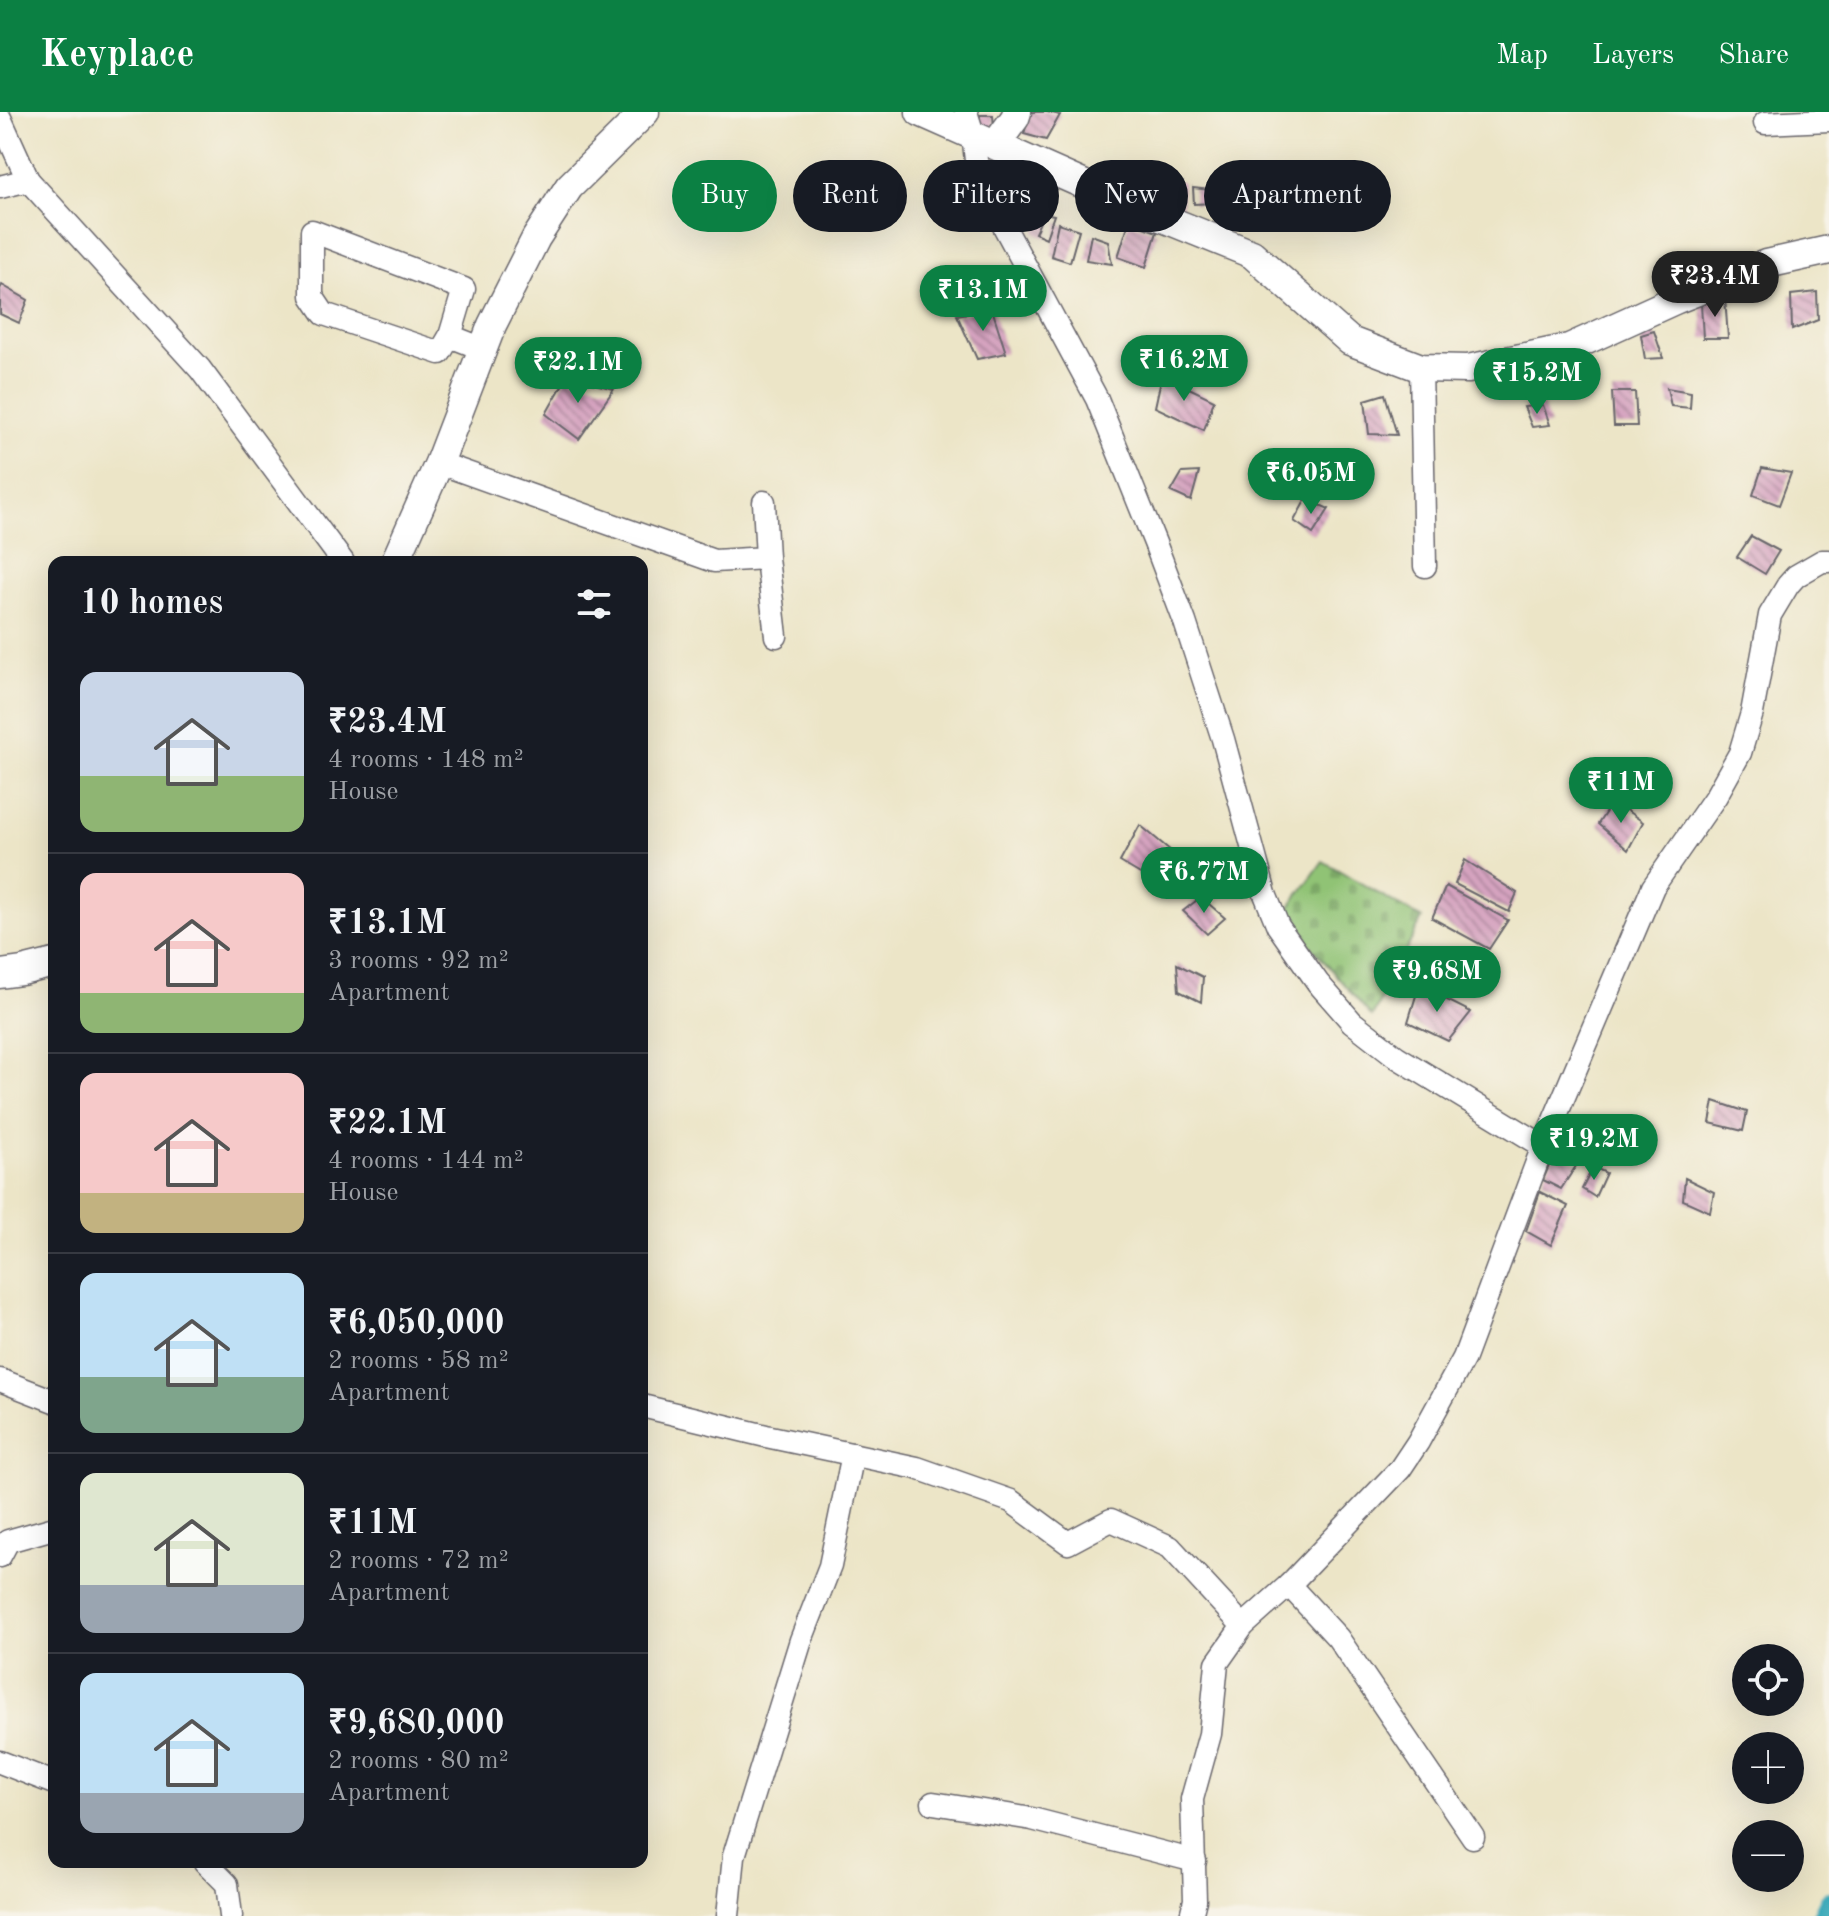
<!DOCTYPE html>
<html lang="en">
<head>
<meta charset="utf-8">
<style>
	body { margin:0; font-family:"Old Standard TT",serif; background:#242831; color:#f1f3f6; height:100vh; display:flex; flex-direction:column; font-size:30px; white-space:nowrap }
	* { box-sizing:border-box; margin:0 }
	p { font-size:26px; color:#9ea1a6 }
	.icon { flex:none; width:44px; height:44px; fill:none; stroke:currentColor; stroke-width:2; stroke-linecap:round; stroke-linejoin:round }
	.map { position:relative; flex:1; overflow:hidden }
	.drawer { position:absolute; left:48px; top:444px; width:600px; height:1312px; display:flex; flex-direction:column; background:#171b24; border-radius:16px; box-shadow:0 8px 32px #0002 }
	.drawer>* { flex:none }
	.banner { position:absolute; left:672px; top:48px; width:760px; height:72px; display:flex; gap:16px }
	.tools { position:absolute; left:1732px; top:1532px; display:grid; gap:16px }
	.tools a { display:grid; place-items:center; width:72px; height:72px; border-radius:50%; background:#171b24; box-shadow:0 8px 32px #0002; font-size:40px }
	.price { position:absolute; translate:-50% -68px; padding:0 18px; border-radius:28px; background:#0b8043; color:#fff; font-size:26px; line-height:52px; filter:drop-shadow(0 2px 4px #0008) }
	.price::after { content:''; position:absolute; left:50%; top:48px; width:24px; height:18px; margin-left:-12px; background:inherit; clip-path:polygon(0 0,100% 0,50% 100%) }
	.price.active { background:#222; color:#fff }
	ul { padding:0; list-style:none }
	li { display:flex; align-items:center; gap:24px; height:200px; padding:0 32px }
	li+li { border-top:2px solid #363941 }
	li span { display:grid; place-items:center; flex:none; width:224px; height:160px; border-radius:16px; color:#555 }
	li>.icon { margin-inline-start:auto }
	span .icon { width:96px; height:96px; fill:#fffc; stroke-width:1 }
	li b { font-size:34px }
	h2 { display:flex; justify-content:space-between; align-items:center; height:96px; padding:0 32px; font-size:34px }
	.tag { padding:0 28px; border-radius:36px; background:#171b24; box-shadow:0 8px 32px #0002; font-size:28px; line-height:72px }
	.tag.active { background:#0b8043; color:#fff }
	header { display:flex; align-items:center; gap:48px; box-sizing:border-box; height:112px; padding:0 40px; background:#0b8043; color:#fff }
	header strong { font-size:38px }
	nav { display:flex; gap:44px; margin-inline-start:auto; font-size:28px }
	.map>svg:first-child { display:block }
	.cemetery { fill:url(#cemetery-stones); stroke:#597258; stroke-width:2 }
	.lines { fill:none; stroke-linecap:round; stroke-linejoin:round }
	.canal { stroke:#3caaba; stroke-width:20 }
	.building { fill:url(#building-back-hatch) }
	.minor-casing { stroke:#69666c; stroke-width:25 }
	.major-casing { stroke:#69666c; stroke-width:31 }
	.minor { stroke:#fff; stroke-width:22 }
	.major { stroke:#fff; stroke-width:28 }
</style>
</head>
<body>
<header>
<strong>Keyplace</strong>
<nav><a>Map</a><a>Layers</a><a>Share</a></nav>
</header>
<div class="map">
<svg width="1829" height="1804" viewBox="0 0 1829 1804">
	<defs>
		<pattern id="cemetery-stones" width="16" height="16" patternUnits="userSpaceOnUse" patternTransform="scale(2)"><rect width="16" height="16" fill="#90c375"/><path d="M2 7V4a2 2 0 0 1 4 0v3zM10 15v-3a2 2 0 0 1 4 0v3z" fill="#7ca766"/></pattern>
		<pattern id="building-back-hatch" width="6" height="6" patternUnits="userSpaceOnUse" patternTransform="scale(2)"><rect width="6" height="6" fill="#d5a3bf"/><path d="M-1 5l2 2M0 0l6 6M5-1l2 2" fill="none" stroke="#ac849c"/></pattern>
	</defs>
	<rect width="100%" height="100%" fill="#f7f3e8"/>
	<filter id="ink" filterUnits="userSpaceOnUse"><feTurbulence type="fractalNoise" baseFrequency=".0125" numOctaves="2"/><feDisplacementMap in="SourceGraphic" scale="16" xChannelSelector="R" yChannelSelector="G"/><feConvolveMatrix kernelMatrix="1 2 1 2 8 2 1 2 1" color-interpolation-filters="sRGB"/></filter>
	<filter id="wash" filterUnits="userSpaceOnUse"><feTurbulence type="fractalNoise" baseFrequency=".006" numOctaves="4" result="noise"/><feDisplacementMap in="SourceGraphic" scale="32" xChannelSelector="R" yChannelSelector="G"/><feGaussianBlur stdDeviation="1.8" result="paint"/><feColorMatrix in="noise" values="0 0 0 0 0 0 0 0 0 0 0 0 0 0 0 0 0 1.4 0 .05"/><feComposite in="paint" operator="in"/></filter>
	<g filter="url(#wash)">
		<rect width="100%" height="100%" fill="#ece5c7"/>
		<path class="cemetery" d="M 1323,749 L 1422,807 L 1372,905 L 1284,803 Z"/>
		<g class="lines">
			<path class="canal" d="M 1822,1804 L 1829,1789"/>
		</g>
		<g id="blocks">
			<g class="building">
				<path d="M 1030,0 L 1047,0 L 1060,3 L 1046,28 L 1024,22 Z"/>
				<path d="M 980,3 L 993,3 L 994,17 L 979,16 Z"/>
				<path d="M 1156,61 L 1183,70 L 1182,98 L 1154,88 Z"/>
				<path d="M 1193,76 L 1210,78 L 1215,91 L 1194,92 Z"/>
				<path d="M 1044,101 L 1054,103 L 1046,126 L 1035,121 Z"/>
				<path d="M 1129,110 L 1157,120 L 1146,155 L 1118,145 Z"/>
				<path d="M 1058,111 L 1079,118 L 1070,150 L 1051,144 Z"/>
				<path d="M 1091,123 L 1108,129 L 1112,152 L 1086,148 Z"/>
				<path d="M 2,173 L 28,188 L 19,211 L 0,202 L 0,177 Z"/>
				<path d="M 1817,180 L 1818,208 L 1792,218 L 1791,183 Z"/>
				<path d="M 1725,185 L 1728,226 L 1703,226 L 1701,191 Z"/>
				<path d="M 992,197 L 1006,241 L 977,247 L 957,203 Z"/>
				<path d="M 1654,219 L 1663,246 L 1645,247 L 1641,223 Z"/>
				<path d="M 1162,263 L 1214,288 L 1204,318 L 1155,295 Z"/>
				<path d="M 567,265 L 614,277 L 579,327 L 546,302 Z"/>
				<path d="M 1667,276 L 1691,280 L 1690,296 L 1671,294 Z"/>
				<path d="M 1612,280 L 1635,280 L 1637,314 L 1614,314 Z"/>
				<path d="M 1385,282 L 1397,323 L 1369,322 L 1365,288 Z"/>
				<path d="M 1543,293 L 1550,313 L 1532,315 L 1524,295 Z"/>
				<path d="M 1762,356 L 1791,361 L 1779,393 L 1753,383 Z"/>
				<path d="M 1199,360 L 1191,389 L 1171,380 L 1182,361 Z"/>
				<path d="M 1306,387 L 1329,397 L 1313,422 L 1294,409 Z"/>
				<path d="M 1751,424 L 1779,439 L 1765,462 L 1737,445 Z"/>
				<path d="M 1613,689 L 1643,710 L 1628,738 L 1598,712 Z"/>
				<path d="M 1140,713 L 1171,739 L 1154,770 L 1120,750 Z"/>
				<path d="M 1465,748 L 1517,781 L 1509,800 L 1455,772 Z"/>
				<path d="M 1446,774 L 1508,808 L 1489,837 L 1432,806 Z"/>
				<path d="M 1201,785 L 1225,806 L 1207,822 L 1183,799 Z"/>
				<path d="M 1177,852 L 1203,865 L 1201,890 L 1179,879 Z"/>
				<path d="M 1419,874 L 1471,900 L 1448,929 L 1408,910 Z"/>
				<path d="M 1714,989 L 1747,1000 L 1743,1019 L 1710,1011 Z"/>
				<path d="M 1555,1040 L 1578,1051 L 1561,1077 L 1543,1068 Z"/>
				<path d="M 1593,1055 L 1606,1061 L 1595,1085 L 1582,1077 Z"/>
				<path d="M 1685,1066 L 1714,1080 L 1710,1100 L 1683,1088 Z"/>
				<path d="M 1540,1080 L 1568,1094 L 1551,1133 L 1526,1119 Z"/>
			</g>
		</g>
	</g>
	<g filter="url(#ink)">
		<use href="#blocks" fill-opacity="0" stroke="#69666c" stroke-width="2"/>
		<g class="lines">
			<g class="minor-casing">
				<g id="minor">
					<path d="M 966,0 L 973,22 L 978,66 L 1097,287 L 1155,431 L 1185,510 L 1223,627 L 1265,782 L 1278,814 L 1318,871 L 1352,910 L 1397,945 L 1543,1034"/>
					<path d="M 0,6 L 28,68"/>
					<path d="M 1765,11 L 1829,8"/>
					<path d="M 0,75 L 28,68 L 200,257 L 343,450"/>
					<path d="M 450,224 L 464,177 L 312,119 L 312,184 L 324,202 L 440,241 L 450,224 L 483,237"/>
					<path d="M 1421,256 L 1425,454"/>
					<path d="M 439,351 L 714,449 L 767,446 L 764,390"/>
					<path d="M 767,446 L 776,524"/>
					<path d="M 0,1268 L 54,1289"/>
					<path d="M 642,1294 L 766,1324 L 917,1356 L 1011,1389 L 1068,1431 L 1111,1408 L 1170,1435 L 1243,1514"/>
					<path d="M 0,1444 L 8,1429 L 54,1416"/>
					<path d="M 1289,1473 L 1338,1526 L 1473,1725"/>
					<path d="M 0,1650 L 54,1671"/>
					<path d="M 933,1691 L 1032,1707 L 1195,1749"/>
					<path d="M 205,1750 L 227,1772 L 231,1804"/>
					<path d="M 728,1804 L 734,1744 L 801,1528 L 830,1454 L 853,1342"/>
					<path d="M 1191,1804 L 1195,1788 L 1192,1687 L 1210,1622 L 1217,1551 L 1243,1514 L 1289,1473 L 1400,1357 L 1418,1330 L 1464,1246 L 1543,1034 L 1653,775 L 1716,684 L 1740,641 L 1752,601 L 1770,503 L 1788,473 L 1796,464 L 1822,449 L 1829,449"/>
				</g>
			</g>
			<g class="major-casing">
				<g id="major">
					<path d="M 920,0 L 1121,89 L 1252,142 L 1350,229 L 1421,256 L 1468,257 L 1569,236 L 1677,187 L 1766,152 L 1829,138"/>
					<path d="M 996,32 L 1015,6 L 1017,0"/>
					<path d="M 395,450 L 439,351 L 492,213 L 536,126 L 569,75 L 645,0"/>
					<path d="M 0,862 L 22,859 L 54,851"/>
				</g>
			</g>
			<use href="#minor" class="minor"/>
			<use href="#major" class="major"/>
		</g>
	</g>
</svg>
<div class="tools">
<a><svg class="icon" aria-label="locate" viewBox="0 0 24 24"><circle cx="12" cy="12" r="6"/><path d="M12 2v4M12 18v4M2 12h4M18 12h4"/></svg></a>
<a>+</a>
<a>−</a>
</div>
<b class="price active" style="left:1715px;top:207px">₹23.4M</b>
<b class="price" style="left:983px;top:221px">₹13.1M</b>
<b class="price" style="left:1184px;top:291px">₹16.2M</b>
<b class="price" style="left:578px;top:293px">₹22.1M</b>
<b class="price" style="left:1537px;top:304px">₹15.2M</b>
<b class="price" style="left:1311px;top:404px">₹6.05M</b>
<b class="price" style="left:1621px;top:713px">₹11M</b>
<b class="price" style="left:1204px;top:803px">₹6.77M</b>
<b class="price" style="left:1437px;top:902px">₹9.68M</b>
<b class="price" style="left:1594px;top:1070px">₹19.2M</b>
<div class="banner">
<a class="tag active">Buy</a>
<a class="tag">Rent</a>
<a class="tag">Filters</a>
<a class="tag">New</a>
<a class="tag">Apartment</a>
</div>
<section class="drawer">
<h2>10 homes<svg class="icon" aria-label="filters" viewBox="0 0 24 24"><path d="M4 7h16M4 17h16"/><circle cx="9" cy="7" r="2"/><circle cx="15" cy="17" r="2"/></svg></h2>
<ul>
<li><span style="background:linear-gradient(#c9d6e8 65%,#8fb573 0)"><svg class="icon" aria-label="home" viewBox="0 0 24 24"><path d="M3 11l9-7 9 7M6 9v11h12V9"/></svg></span><div><b>₹23.4M</b><p>4 rooms · 148 m²</p><p>House</p></div></li>
<li><span style="background:linear-gradient(#f6c9c9 75%,#8fb573 0)"><svg class="icon" aria-label="home" viewBox="0 0 24 24"><path d="M3 11l9-7 9 7M6 9v11h12V9"/></svg></span><div><b>₹13.1M</b><p>3 rooms · 92 m²</p><p>Apartment</p></div></li>
<li><span style="background:linear-gradient(#f6c9c9 75%,#c2b280 0)"><svg class="icon" aria-label="home" viewBox="0 0 24 24"><path d="M3 11l9-7 9 7M6 9v11h12V9"/></svg></span><div><b>₹22.1M</b><p>4 rooms · 144 m²</p><p>House</p></div></li>
<li><span style="background:linear-gradient(#bfe0f5 65%,#7fa58c 0)"><svg class="icon" aria-label="home" viewBox="0 0 24 24"><path d="M3 11l9-7 9 7M6 9v11h12V9"/></svg></span><div><b>₹6,050,000</b><p>2 rooms · 58 m²</p><p>Apartment</p></div></li>
<li><span style="background:linear-gradient(#dfe7d0 70%,#9aa5b1 0)"><svg class="icon" aria-label="home" viewBox="0 0 24 24"><path d="M3 11l9-7 9 7M6 9v11h12V9"/></svg></span><div><b>₹11M</b><p>2 rooms · 72 m²</p><p>Apartment</p></div></li>
<li><span style="background:linear-gradient(#bfe0f5 75%,#9aa5b1 0)"><svg class="icon" aria-label="home" viewBox="0 0 24 24"><path d="M3 11l9-7 9 7M6 9v11h12V9"/></svg></span><div><b>₹9,680,000</b><p>2 rooms · 80 m²</p><p>Apartment</p></div></li>
</ul>
</section>
</div>
</body>
</html>
